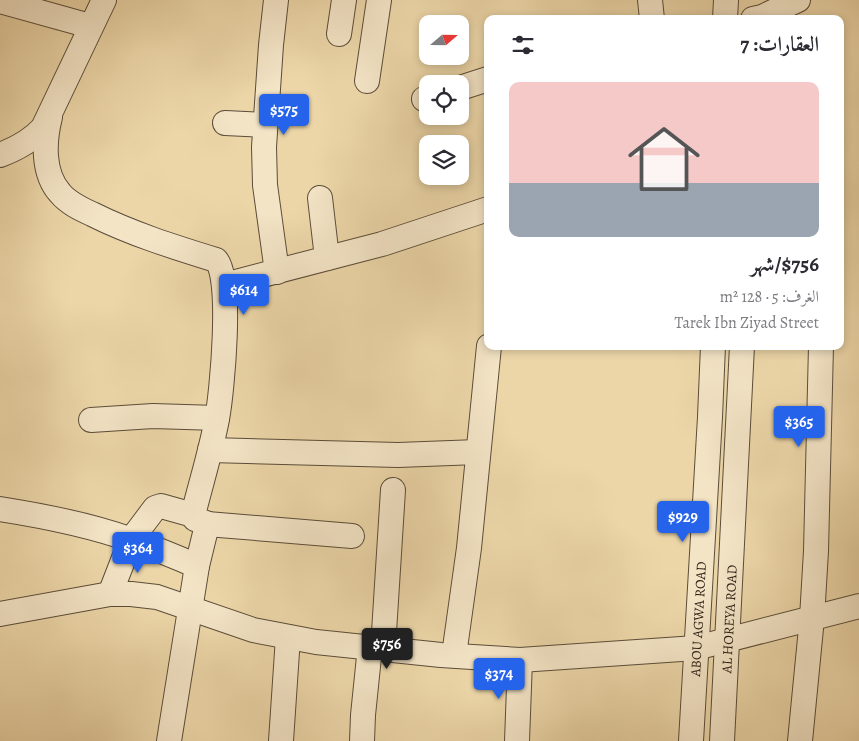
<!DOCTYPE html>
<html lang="ar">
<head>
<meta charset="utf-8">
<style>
	body { margin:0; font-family:Alegreya,Amiri,serif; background:#f7f7f7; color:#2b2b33; direction:rtl; height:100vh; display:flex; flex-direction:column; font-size:19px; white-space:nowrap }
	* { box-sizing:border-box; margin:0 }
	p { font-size:16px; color:#7c7c81 }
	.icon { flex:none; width:28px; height:28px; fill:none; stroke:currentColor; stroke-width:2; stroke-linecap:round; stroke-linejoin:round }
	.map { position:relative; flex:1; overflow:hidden; direction:ltr }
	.sheet { position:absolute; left:484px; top:15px; width:360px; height:335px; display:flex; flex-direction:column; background:#fff; border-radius:10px; box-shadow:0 2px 8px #0003; direction:rtl }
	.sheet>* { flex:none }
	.needle { width:32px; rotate:70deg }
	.tools { position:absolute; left:419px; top:15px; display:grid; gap:10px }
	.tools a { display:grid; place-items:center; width:50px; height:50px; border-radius:10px; background:#fff; box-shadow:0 2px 8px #0003; font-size:25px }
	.price { position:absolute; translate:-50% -42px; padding:0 11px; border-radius:5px; background:#2563eb; color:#fff; font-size:16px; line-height:32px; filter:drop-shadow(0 1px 2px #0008) }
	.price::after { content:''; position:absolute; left:50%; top:30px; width:15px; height:11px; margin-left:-8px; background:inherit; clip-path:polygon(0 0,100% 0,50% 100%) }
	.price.current { background:#222; color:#fff }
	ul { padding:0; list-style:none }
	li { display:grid; align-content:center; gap:10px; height:265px; padding:0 25px }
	li span { display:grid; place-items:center; height:155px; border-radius:10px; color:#555 }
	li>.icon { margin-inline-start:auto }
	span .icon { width:90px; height:90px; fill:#fffc; stroke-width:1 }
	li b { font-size:21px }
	h2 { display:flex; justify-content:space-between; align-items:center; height:60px; padding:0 25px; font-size:21px }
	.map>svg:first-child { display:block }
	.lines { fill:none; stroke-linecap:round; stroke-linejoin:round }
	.minor-casing { stroke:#5b4d39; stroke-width:26 }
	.minor { stroke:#f3e4c6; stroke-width:24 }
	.labels { text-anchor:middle; stroke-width:4.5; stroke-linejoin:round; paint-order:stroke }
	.street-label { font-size:14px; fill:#2b1f14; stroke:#f3e4c6 }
</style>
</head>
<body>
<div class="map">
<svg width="859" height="741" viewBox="0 0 859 741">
	<rect width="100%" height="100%" fill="#ecd6a8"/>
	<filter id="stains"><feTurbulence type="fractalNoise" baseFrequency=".004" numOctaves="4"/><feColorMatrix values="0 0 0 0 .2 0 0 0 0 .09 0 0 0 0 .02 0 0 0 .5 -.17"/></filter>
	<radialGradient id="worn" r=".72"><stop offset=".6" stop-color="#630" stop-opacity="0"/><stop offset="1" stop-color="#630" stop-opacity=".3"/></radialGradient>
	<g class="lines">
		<g class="minor-casing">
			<g id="minor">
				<path d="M 276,0 L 271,45 L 264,147 L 265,185 L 277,272"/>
				<path d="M 650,0 L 652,19"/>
				<path d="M 0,1 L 90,26"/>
				<path d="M 725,19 L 726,0"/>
				<path d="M 753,19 L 762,17 L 798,0"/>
				<path d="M 339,34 L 344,0"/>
				<path d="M 367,81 L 379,0"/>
				<path d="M 460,88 L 488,79"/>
				<path d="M 424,99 L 428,98"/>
				<path d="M 50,117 C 44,141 42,173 60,193 C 68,203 81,209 92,214 C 132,234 174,247 216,260 C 233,276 222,393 217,419 C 211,451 201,483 193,515 L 195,519 L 206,523 L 207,525 L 197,566 L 169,741"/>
				<path d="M 225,123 L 265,125"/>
				<path d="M 0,155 C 16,149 31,141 43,128 L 104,0"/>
				<path d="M 320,198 L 327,258"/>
				<path d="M 224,285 L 382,244 L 488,209"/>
				<path d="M 91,420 L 153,416 L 217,418"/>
				<path d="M 210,450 L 398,455 L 478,452"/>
				<path d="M 0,509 C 45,516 90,525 132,540 C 154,548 176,557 197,566"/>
				<path d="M 207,524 L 352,536"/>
				<path d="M 110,594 L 131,540 L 155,508 L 161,506 L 193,515"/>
				<path d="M 0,614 L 110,594 L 131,594 L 157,597 L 253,630 L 316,642 L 441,655 L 520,660 L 696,648 L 859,606"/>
				<path d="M 383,648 L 393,490"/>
				<path d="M 454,655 L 469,548 L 489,346"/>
				<path d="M 281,741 L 288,637"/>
				<path d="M 362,741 L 363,715 L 370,647"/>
				<path d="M 517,741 L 520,660"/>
				<path d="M 691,741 L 710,417 L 713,346"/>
				<path d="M 722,741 L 742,346"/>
				<path d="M 800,741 L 812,618 L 816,551 L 821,346"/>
			</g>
		</g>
		<use href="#minor" class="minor"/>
	</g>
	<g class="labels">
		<g class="street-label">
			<text transform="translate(698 619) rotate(-87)" y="5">ABOU AGWA ROAD</text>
			<text transform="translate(729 619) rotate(-87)" y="5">AL HOREYA ROAD</text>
		</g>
	</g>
	<rect width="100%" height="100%" filter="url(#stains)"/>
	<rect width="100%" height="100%" fill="url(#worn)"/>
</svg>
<div class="tools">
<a><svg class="needle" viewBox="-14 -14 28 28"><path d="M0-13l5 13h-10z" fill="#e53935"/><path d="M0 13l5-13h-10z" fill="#7c7c81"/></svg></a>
<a><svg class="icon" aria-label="locate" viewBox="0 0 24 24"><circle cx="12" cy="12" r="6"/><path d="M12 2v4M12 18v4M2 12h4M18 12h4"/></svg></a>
<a><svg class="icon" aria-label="layers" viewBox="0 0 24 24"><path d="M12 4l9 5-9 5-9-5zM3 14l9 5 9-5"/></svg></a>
</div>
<b class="price" style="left:284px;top:136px">$575</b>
<b class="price" style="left:244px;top:316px">$614</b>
<b class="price" style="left:799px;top:448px">$365</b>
<b class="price" style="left:683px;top:543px">$929</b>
<b class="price" style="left:138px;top:574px">$364</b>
<b class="price current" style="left:387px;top:670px">$756</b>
<b class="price" style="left:499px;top:700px">$374</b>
<section class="sheet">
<h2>العقارات: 7<svg class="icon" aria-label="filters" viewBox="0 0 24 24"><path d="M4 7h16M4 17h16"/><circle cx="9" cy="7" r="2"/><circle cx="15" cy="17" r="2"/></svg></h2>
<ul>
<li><span style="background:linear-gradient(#f6c9c9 65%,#9aa5b1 0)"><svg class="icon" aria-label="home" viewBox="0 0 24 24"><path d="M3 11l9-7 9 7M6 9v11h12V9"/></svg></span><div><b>$756/شهر</b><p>الغرف: 5 · 128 m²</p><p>Tarek Ibn Ziyad Street</p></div></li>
</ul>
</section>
</div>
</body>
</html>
